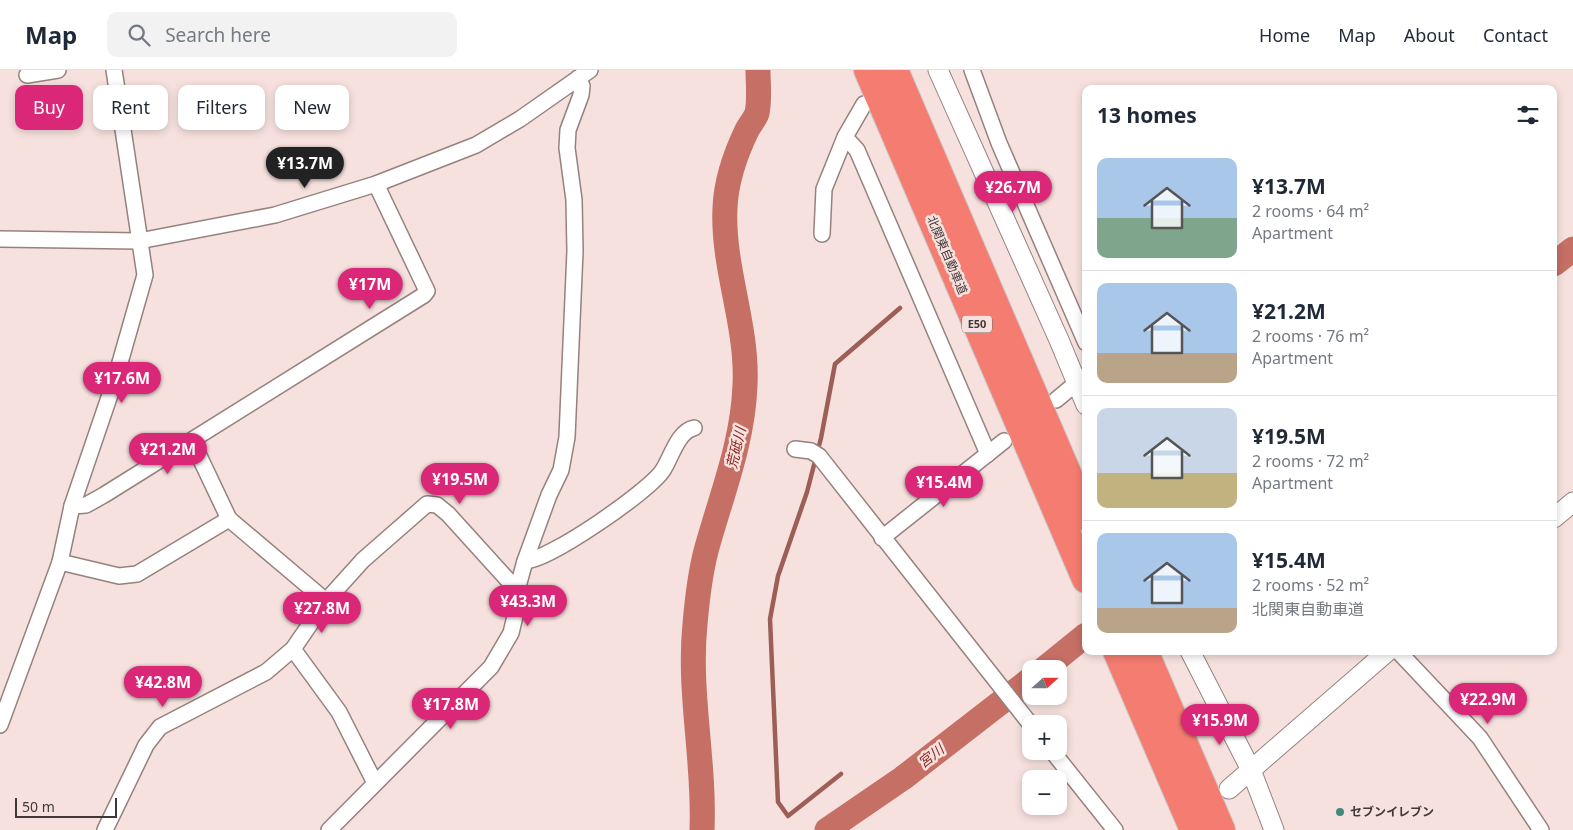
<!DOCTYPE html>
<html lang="en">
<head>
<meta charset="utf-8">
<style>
	body { margin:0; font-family:"Noto Sans","Noto Sans JP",sans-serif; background:#f2f2f3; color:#1f2937; height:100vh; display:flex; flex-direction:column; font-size:19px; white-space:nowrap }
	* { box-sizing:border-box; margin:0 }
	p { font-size:16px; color:#747a83 }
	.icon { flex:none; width:28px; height:28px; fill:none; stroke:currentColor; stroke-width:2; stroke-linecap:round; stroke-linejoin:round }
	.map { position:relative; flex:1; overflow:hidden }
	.side { position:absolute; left:1082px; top:15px; width:475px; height:570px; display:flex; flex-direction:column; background:#fff; border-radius:10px; box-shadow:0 2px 8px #0003 }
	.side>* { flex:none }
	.hud { position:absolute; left:15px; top:15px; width:475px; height:45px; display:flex; gap:10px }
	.needle { width:32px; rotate:69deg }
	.controls { position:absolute; left:1022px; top:590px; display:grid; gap:10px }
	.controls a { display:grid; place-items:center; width:45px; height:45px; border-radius:10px; background:#fff; box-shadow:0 2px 8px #0003; font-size:25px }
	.scale { position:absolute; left:15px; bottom:12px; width:102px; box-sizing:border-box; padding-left:5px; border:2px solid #403837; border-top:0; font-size:14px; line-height:18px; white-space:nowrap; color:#403837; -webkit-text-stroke:4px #f6e1de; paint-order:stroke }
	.price { position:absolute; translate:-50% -42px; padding:0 11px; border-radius:18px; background:#db2777; color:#fff; font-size:16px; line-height:32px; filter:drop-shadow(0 1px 2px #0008) }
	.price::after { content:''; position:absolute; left:50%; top:30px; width:15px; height:11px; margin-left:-8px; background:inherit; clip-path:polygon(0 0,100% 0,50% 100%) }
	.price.on { background:#222; color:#fff }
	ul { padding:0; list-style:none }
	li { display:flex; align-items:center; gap:15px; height:125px; padding:0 15px }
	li+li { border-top:1px solid #e0e1e3 }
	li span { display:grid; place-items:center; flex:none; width:140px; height:100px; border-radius:10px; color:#555 }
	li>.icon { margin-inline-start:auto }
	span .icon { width:60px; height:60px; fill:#fffc; stroke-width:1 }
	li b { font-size:21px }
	h2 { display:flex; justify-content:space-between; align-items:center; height:60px; padding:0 15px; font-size:21px }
	.chip { padding:0 18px; border-radius:10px; background:#fff; box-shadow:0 2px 8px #0003; font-size:18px; line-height:45px }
	.chip.on { background:#db2777; color:#fff }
	header { display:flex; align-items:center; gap:30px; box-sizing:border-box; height:70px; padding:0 25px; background:#fff; border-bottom:1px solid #e0e1e3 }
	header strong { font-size:24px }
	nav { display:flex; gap:28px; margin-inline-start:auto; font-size:18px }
	.search { width:350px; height:45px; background:#f2f2f3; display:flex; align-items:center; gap:12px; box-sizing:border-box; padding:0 18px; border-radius:10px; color:#747a83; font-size:19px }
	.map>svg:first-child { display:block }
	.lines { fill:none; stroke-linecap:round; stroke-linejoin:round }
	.stream { stroke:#9d5e57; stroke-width:4.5 }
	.river { stroke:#c56f65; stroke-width:25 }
	.minor-casing { stroke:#95827f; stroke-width:18 }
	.tertiary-casing { stroke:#95827f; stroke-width:21 }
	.motorway-casing { stroke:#cac7c7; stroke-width:30 }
	.minor { stroke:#fff; stroke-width:15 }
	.tertiary { stroke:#fff; stroke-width:19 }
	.motorway { stroke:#f57c70; stroke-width:28 }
	.poi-dot { fill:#43887f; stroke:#f6e1de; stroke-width:2 }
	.labels { text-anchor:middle; stroke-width:5; stroke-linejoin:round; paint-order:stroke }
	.shield { fill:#f6e1de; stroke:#776b69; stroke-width:1 }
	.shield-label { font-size:11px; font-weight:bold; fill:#403837 }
	.street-label { font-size:12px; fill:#403837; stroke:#f6e1de }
	.poi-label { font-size:12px; font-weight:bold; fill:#403837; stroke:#f6e1de; text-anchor:start }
	.water-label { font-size:14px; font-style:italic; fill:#8c241f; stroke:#f6e1de }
</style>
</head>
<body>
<header>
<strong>Map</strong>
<div class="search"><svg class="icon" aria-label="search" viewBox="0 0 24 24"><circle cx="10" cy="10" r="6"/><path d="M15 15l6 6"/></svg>Search here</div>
<nav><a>Home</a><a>Map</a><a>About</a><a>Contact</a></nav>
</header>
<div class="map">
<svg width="1573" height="760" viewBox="0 0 1573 760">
	<rect width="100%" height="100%" fill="#f6e1de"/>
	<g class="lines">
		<path class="stream" d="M 841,704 L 788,746 L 778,732 L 770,549 L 778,506 L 807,422 L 821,368 L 835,294 L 900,238"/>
		<g class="river">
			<path d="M 1554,194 L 1573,179"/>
			<path d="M 1044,599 L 1086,565"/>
			<path d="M 702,760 C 705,691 688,623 695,554 C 697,531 700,504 706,481 C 721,426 743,373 745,315 C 748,255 722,197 725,138 C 726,110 735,85 747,60 C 750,54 755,49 757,43 C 760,30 758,14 758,0"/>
			<path d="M 827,760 L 903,708 L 1031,609"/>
		</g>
		<g class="minor-casing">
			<g id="minor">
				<path d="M 972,0 L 999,73 L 1086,273"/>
				<path d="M 27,5 L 58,0"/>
				<path d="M 845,67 L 857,80 L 988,384"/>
				<path d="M 822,164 L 824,119 L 845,67 L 864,34"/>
				<path d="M 0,169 L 139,171 L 275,145 L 376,114 L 476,75 L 520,49 L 590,0"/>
				<path d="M 1056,330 L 1086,305"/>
				<path d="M 192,371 L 229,449"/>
				<path d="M 795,379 L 811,381 L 819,386 L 1031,655"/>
				<path d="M 72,436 L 86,435 L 104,425 L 424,225 L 427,221 L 376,114"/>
				<path d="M 882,468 L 1004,371"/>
				<path d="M 525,491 C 548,491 650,421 663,400 C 671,388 678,361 694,358"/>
				<path d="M 60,492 L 119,506 L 137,504 L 229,449 L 326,531"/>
				<path d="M 293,579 L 339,642 L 375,713"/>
				<path d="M 1398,581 L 1480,668 L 1541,760"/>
				<path d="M 0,655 L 60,492 L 72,436 L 115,310 L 145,205 L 114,0"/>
				<path d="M 1052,681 L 1115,760"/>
				<path d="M 105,760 L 146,675 L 160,657 L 266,602 L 293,579 L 326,531 L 363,490 L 427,434 L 437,435 L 448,444 L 517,520"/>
				<path d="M 329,760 L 491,597 L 511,563 L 516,542 L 517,520 L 525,491 L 549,425 L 561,400 L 567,367 L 575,181 L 574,130 L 567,78 L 568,60 L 581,25 L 582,16 L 578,8"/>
			</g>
		</g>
		<g class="tertiary-casing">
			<g id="tertiary">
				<path d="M 938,0 L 1059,270 L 1086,335"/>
				<path d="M 1554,448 L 1573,432"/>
				<path d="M 1190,581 L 1251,700 L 1274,760"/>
				<path d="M 1229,719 L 1388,581"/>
			</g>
		</g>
		<g class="motorway-casing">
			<g id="motorway">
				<path d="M 868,0 L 1086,509"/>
				<path d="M 894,0 L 1086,447"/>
				<path d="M 1117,581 L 1194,760"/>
				<path d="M 1144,581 L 1221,760"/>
			</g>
		</g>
		<use href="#minor" class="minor"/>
		<use href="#tertiary" class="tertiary"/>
		<use href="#motorway" class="motorway"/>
	</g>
	<circle class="poi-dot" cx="1340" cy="742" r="5"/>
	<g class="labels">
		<rect class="shield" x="962" y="245.5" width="30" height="17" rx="4"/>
		<g class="shield-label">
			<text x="977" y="258">E50</text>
		</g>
		<g class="street-label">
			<text transform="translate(947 185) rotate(67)" y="4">北関東自動車道</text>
		</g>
		<g class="poi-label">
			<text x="1350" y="746">セブンイレブン</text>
		</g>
		<g class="water-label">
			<text transform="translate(736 378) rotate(-77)" y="5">荒砥川</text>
			<text transform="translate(931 686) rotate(-38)" y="5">宮川</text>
		</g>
	</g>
</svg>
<div class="controls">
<a><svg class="needle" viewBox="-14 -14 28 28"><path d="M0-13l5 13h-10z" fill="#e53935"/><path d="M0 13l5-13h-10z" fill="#747a83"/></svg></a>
<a>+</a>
<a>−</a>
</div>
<div class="scale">50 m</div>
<b class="price on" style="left:305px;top:119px">¥13.7M</b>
<b class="price" style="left:1013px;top:143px">¥26.7M</b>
<b class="price" style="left:370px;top:240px">¥17M</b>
<b class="price" style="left:122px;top:334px">¥17.6M</b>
<b class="price" style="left:168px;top:405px">¥21.2M</b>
<b class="price" style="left:460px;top:435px">¥19.5M</b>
<b class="price" style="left:944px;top:438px">¥15.4M</b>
<b class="price" style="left:528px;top:557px">¥43.3M</b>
<b class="price" style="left:322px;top:564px">¥27.8M</b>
<b class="price" style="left:163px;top:638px">¥42.8M</b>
<b class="price" style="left:1488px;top:655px">¥22.9M</b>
<b class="price" style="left:451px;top:660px">¥17.8M</b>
<b class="price" style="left:1220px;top:676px">¥15.9M</b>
<div class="hud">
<a class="chip on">Buy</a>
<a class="chip">Rent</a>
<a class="chip">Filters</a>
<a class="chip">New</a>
</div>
<section class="side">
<h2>13 homes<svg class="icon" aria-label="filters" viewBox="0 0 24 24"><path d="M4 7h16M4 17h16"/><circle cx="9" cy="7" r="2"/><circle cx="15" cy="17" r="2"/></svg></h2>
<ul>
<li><span style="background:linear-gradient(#a9c7e8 60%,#7fa58c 0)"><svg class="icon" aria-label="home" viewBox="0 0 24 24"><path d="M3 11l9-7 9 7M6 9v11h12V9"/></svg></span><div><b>¥13.7M</b><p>2 rooms · 64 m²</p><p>Apartment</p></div></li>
<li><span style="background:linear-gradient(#a9c7e8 70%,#b9a48a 0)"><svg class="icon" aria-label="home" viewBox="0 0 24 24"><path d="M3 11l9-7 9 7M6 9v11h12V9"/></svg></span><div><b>¥21.2M</b><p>2 rooms · 76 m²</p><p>Apartment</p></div></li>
<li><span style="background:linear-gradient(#c9d6e8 65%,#c2b280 0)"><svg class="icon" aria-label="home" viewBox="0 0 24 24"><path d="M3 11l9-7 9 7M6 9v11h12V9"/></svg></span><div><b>¥19.5M</b><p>2 rooms · 72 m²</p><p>Apartment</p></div></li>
<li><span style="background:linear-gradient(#a9c7e8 75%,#b9a48a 0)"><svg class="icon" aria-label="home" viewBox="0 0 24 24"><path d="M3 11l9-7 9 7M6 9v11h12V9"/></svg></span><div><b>¥15.4M</b><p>2 rooms · 52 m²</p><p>北関東自動車道</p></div></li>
</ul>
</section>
</div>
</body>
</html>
